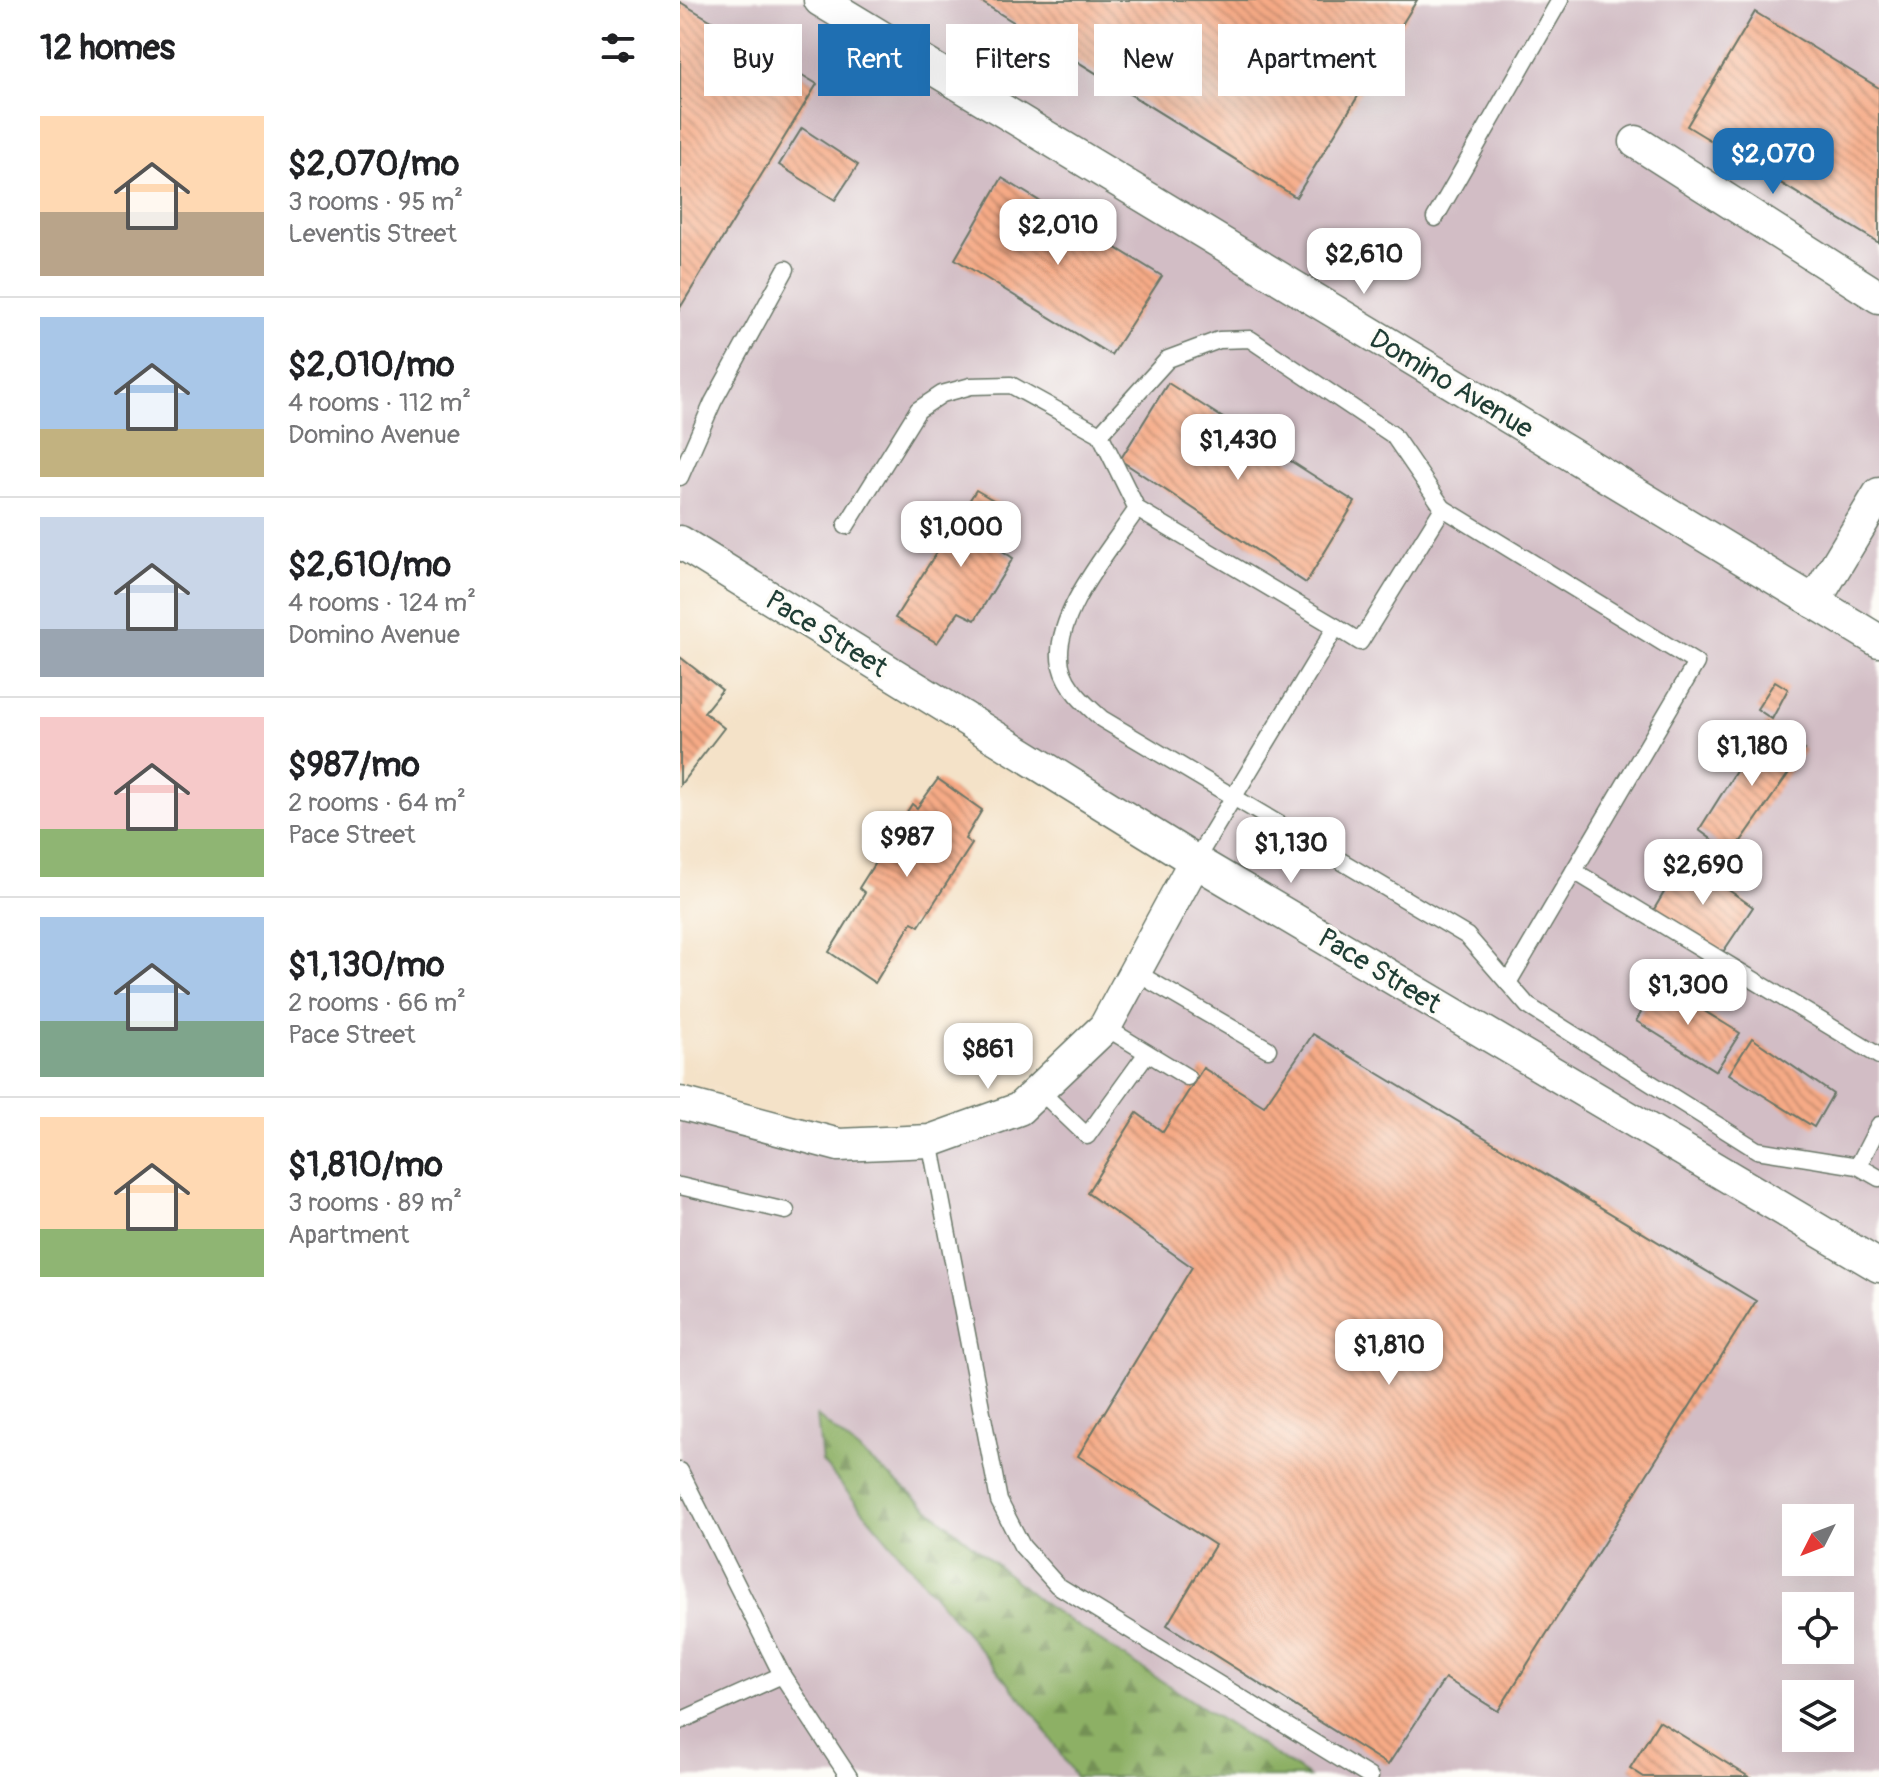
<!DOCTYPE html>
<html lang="en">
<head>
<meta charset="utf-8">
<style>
	body { margin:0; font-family:Pangolin,sans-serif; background:#f6f6f6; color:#202124; height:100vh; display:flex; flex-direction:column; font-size:30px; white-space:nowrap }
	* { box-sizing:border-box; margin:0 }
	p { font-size:26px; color:#757577 }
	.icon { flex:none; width:44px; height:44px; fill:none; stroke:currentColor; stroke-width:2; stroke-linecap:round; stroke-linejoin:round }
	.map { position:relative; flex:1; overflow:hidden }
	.details { display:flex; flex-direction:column; background:#fff; width:680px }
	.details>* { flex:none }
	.banner { position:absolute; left:24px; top:24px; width:760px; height:72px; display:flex; gap:16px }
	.needle { width:52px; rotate:228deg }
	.controls { position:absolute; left:1102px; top:1504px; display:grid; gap:16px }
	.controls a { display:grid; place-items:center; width:72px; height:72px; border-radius:0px; background:#fff; box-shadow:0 8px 32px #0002; font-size:40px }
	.price { position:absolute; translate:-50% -68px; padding:0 18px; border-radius:16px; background:#fff; color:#222; font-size:26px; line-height:52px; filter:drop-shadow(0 2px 4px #0008) }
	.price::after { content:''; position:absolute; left:50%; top:48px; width:24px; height:18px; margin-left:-12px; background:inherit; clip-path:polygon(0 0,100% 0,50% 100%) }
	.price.selected { background:#1f6fb2; color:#fff }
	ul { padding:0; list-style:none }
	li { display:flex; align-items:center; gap:24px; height:200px; padding:0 40px }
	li+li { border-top:2px solid #e0e0e0 }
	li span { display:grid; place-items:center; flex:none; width:224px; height:160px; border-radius:0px; color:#555 }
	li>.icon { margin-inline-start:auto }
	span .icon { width:96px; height:96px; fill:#fffc; stroke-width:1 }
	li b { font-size:34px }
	h2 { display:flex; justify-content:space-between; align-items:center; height:96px; padding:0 40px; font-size:34px }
	.tag { padding:0 28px; border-radius:0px; background:#fff; box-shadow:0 8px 32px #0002; font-size:28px; line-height:72px }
	.tag.selected { background:#1f6fb2; color:#fff }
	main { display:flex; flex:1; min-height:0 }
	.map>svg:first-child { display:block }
	.industrial { fill:#d2bdc5; fill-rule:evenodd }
	.forest { fill:url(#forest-firs); stroke:#56764c; stroke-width:2 }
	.building { fill:url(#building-back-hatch) }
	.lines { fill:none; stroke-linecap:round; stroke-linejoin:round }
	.lane-casing { stroke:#6a7768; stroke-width:19 }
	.street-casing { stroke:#6a7768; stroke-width:35 }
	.lane { stroke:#fff; stroke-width:16 }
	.street { stroke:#fff; stroke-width:32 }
	.labels { text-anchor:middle; stroke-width:7; stroke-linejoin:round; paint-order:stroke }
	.street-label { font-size:28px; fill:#1f3d34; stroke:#fdfcf7 }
</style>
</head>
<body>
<main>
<section class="details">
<h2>12 homes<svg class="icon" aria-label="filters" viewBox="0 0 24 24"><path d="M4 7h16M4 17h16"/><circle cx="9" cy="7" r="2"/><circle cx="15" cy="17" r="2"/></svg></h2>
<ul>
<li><span style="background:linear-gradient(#ffd9b3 60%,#b9a48a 0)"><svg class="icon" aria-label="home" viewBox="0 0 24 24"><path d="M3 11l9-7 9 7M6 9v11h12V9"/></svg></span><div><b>$2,070/mo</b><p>3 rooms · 95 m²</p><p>Leventis Street</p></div></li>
<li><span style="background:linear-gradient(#a9c7e8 70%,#c2b280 0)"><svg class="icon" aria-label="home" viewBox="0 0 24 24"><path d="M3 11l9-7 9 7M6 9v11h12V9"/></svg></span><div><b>$2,010/mo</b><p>4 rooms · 112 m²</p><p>Domino Avenue</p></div></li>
<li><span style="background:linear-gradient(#c9d6e8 70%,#9aa5b1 0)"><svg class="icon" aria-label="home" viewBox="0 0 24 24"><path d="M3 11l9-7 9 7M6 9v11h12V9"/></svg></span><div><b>$2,610/mo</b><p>4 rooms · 124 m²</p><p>Domino Avenue</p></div></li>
<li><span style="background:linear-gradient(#f6c9c9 70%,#8fb573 0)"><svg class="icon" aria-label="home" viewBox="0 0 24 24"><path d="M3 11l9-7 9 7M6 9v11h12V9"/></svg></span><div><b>$987/mo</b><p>2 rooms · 64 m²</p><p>Pace Street</p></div></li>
<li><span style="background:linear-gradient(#a9c7e8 65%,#7fa58c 0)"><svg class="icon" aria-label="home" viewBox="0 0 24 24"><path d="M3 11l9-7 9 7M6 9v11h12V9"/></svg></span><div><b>$1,130/mo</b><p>2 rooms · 66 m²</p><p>Pace Street</p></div></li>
<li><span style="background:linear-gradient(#ffd9b3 70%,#8fb573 0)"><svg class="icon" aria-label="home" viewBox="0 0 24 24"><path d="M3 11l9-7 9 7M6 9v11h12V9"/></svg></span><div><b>$1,810/mo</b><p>3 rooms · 89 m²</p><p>Apartment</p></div></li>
</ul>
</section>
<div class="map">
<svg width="1199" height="1777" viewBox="0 0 1199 1777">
	<defs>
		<pattern id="forest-firs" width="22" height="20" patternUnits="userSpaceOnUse" patternTransform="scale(2)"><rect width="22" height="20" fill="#8db065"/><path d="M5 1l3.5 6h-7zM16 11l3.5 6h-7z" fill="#739054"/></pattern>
		<pattern id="building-back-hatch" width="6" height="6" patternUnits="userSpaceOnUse" patternTransform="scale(2)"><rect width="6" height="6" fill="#f6aa86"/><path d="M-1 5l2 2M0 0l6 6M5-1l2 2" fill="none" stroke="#c78c6e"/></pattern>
	</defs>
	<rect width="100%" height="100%" fill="#fdfcf7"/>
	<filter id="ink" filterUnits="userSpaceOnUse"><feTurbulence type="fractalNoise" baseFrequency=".0125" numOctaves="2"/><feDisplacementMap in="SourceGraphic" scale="16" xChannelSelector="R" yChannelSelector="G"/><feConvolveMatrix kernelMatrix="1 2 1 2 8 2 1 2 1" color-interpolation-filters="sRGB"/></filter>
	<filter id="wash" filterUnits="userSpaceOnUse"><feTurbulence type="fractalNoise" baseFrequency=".006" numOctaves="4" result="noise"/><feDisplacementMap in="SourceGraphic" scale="32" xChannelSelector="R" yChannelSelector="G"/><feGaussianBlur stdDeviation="1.8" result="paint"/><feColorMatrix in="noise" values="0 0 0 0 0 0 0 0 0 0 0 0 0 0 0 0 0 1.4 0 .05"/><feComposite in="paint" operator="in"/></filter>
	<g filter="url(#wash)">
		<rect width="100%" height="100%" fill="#f4e2c8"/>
		<path class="industrial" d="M 0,0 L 1199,0 L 1199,1777 L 629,1777 L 365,1605 L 321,1570 L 356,1716 L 395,1777 L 0,1777 L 0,1103 L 159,1145 L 339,1109 L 425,1027 L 515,861 L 0,542 ZM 1116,1518 L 1160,1518 L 1160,1562 L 1116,1562 ZM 1116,1606 L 1160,1606 L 1160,1650 L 1116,1650 ZM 1116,1694 L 1160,1694 L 1160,1738 L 1116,1738 Z"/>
		<path class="forest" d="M 137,1416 L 365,1605 L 629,1777 L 395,1777 L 356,1716 L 142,1462 Z"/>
		<g id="blocks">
			<g class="building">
				<path d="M 298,0 L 737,0 L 616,197 Z"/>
				<path d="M 0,2 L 137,84 L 0,308 Z"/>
				<path d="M 1075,12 L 1199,88 L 1199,243 L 1007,126 Z"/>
				<path d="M 122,128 L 178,165 L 155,200 L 99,165 Z"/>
				<path d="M 322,178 L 482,276 L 431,355 L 275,259 Z"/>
				<path d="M 488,383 L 675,502 L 626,583 L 440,460 Z"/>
				<path d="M 296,490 L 339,515 L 318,548 L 333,558 L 295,620 L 279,612 L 257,643 L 215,618 Z"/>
				<path d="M 0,657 L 42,690 L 24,712 L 44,728 L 0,785 Z"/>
				<path d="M 1095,681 L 1108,689 L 1092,719 L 1077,709 Z"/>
				<path d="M 1087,722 L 1125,750 L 1052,854 L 1019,830 Z"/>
				<path d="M 258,779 L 302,810 L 285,839 L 292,844 L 239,926 L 232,922 L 195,983 L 149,952 L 185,893 L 179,888 L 232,804 L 237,808 Z"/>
				<path d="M 1004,859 L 1073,907 L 1043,952 L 973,911 Z"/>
				<path d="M 979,983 L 1060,1033 L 1036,1071 L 956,1021 Z"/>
				<path d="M 633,1034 L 1076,1301 L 818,1711 L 765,1678 L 708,1765 L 487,1625 L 535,1545 L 398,1456 L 512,1267 L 407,1193 L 457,1113 L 483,1132 L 523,1068 L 584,1106 Z"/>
				<path d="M 1072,1038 L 1153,1094 L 1134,1127 L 1049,1074 Z"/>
				<path d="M 979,1721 L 1069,1777 L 964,1777 L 950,1768 Z"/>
			</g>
		</g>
	</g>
	<g filter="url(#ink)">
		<use href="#blocks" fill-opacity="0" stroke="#6a7768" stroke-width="2"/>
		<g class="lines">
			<g class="lane-casing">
				<g id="lane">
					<path d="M 755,218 L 880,0"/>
					<path d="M 420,434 L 488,359 L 539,340 L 570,339 L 713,435 L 763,508"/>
					<path d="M 0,477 L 33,402 L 106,269"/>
					<path d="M 457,509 C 431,548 371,617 381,666 C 386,688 406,705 422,719 L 787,936 L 848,1006 L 1077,1150 L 1178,1166 L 1199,1178"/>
					<path d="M 166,526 L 238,410 L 262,394 L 291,386 L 331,385 L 420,434 L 457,509 L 656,627 L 515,861"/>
					<path d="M 656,627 L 680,642 L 763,508 L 1016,663 L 828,983"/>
					<path d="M 894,871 L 1199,1056"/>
					<path d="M 455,972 L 588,1049"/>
					<path d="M 425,1027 L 507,1077"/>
					<path d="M 359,1090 L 407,1136 L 467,1053"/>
					<path d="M 250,1141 L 319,1501 L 342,1546 L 377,1585 L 690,1777"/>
					<path d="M 1178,1166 L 1199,1125"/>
					<path d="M 0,1186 L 106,1211"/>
					<path d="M 0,1471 L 102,1675"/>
					<path d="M 0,1721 L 102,1675 L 169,1777"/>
				</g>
			</g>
			<g class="street-casing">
				<g id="street">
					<path d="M 140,0 L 1199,641"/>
					<path d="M 956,142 L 1199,297"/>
					<path d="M 0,542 L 515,861 L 1199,1266"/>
					<path d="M 1134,602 L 1199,494"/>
					<path d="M 0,1103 L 159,1145 L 250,1141 L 339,1109 L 425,1027 L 515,861"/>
				</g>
			</g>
			<use href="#lane" class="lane"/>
			<use href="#street" class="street"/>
		</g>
	</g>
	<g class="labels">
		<g class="street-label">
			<text transform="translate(772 383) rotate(31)" y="10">Domino Avenue</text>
			<text transform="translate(147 633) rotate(32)" y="10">Pace Street</text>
			<text transform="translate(700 970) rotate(31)" y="10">Pace Street</text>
		</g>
	</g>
</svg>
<div class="controls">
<a><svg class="needle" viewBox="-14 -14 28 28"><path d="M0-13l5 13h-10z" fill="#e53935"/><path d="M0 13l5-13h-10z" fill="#757577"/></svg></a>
<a><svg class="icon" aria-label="locate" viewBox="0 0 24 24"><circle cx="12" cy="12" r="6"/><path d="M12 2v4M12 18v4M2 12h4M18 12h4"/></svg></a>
<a><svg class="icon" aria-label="layers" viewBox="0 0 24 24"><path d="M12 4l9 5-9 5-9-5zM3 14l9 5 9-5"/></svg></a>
</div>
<b class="price selected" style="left:1093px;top:196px">$2,070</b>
<b class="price" style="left:378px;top:267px">$2,010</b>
<b class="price" style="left:684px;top:296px">$2,610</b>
<b class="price" style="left:558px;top:482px">$1,430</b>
<b class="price" style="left:281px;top:569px">$1,000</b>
<b class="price" style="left:1072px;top:788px">$1,180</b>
<b class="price" style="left:227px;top:879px">$987</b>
<b class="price" style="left:611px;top:885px">$1,130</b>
<b class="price" style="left:1023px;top:907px">$2,690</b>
<b class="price" style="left:1008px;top:1027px">$1,300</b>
<b class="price" style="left:308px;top:1091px">$861</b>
<b class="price" style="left:709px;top:1387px">$1,810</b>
<div class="banner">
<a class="tag">Buy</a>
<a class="tag selected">Rent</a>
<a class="tag">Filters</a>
<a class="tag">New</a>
<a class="tag">Apartment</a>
</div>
</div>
</main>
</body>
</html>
